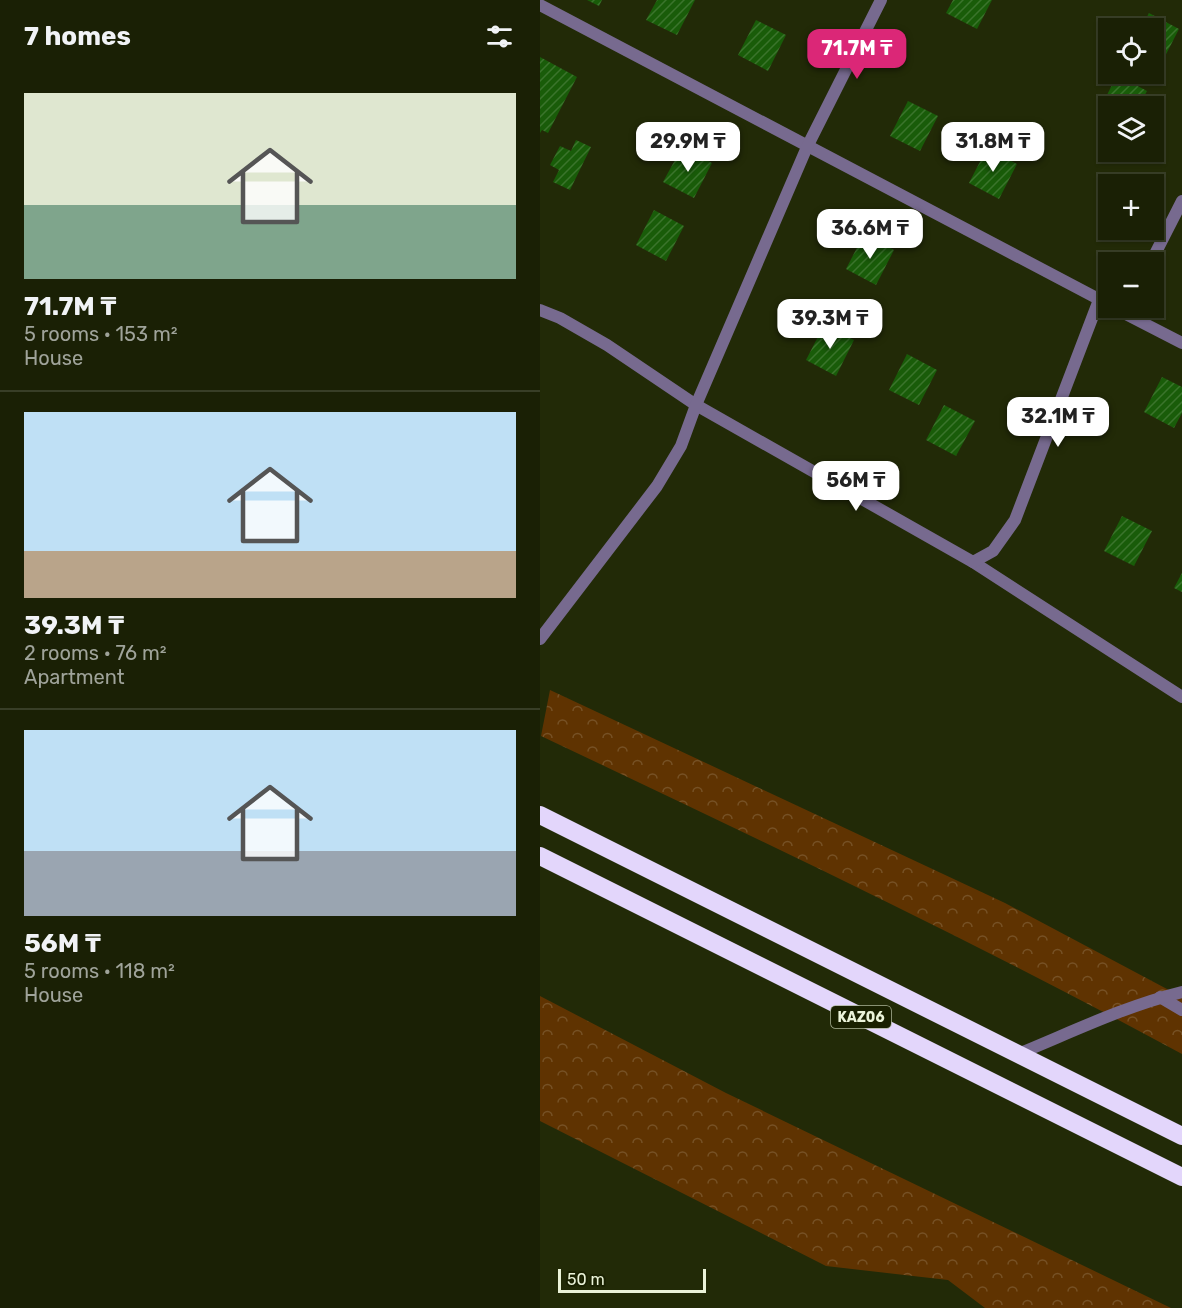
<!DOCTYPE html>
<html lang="en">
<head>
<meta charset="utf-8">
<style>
	body { margin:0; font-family:Rubik,sans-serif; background:#272d13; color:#f1f3f6; height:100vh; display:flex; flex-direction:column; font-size:22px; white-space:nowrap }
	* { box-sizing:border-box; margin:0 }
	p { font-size:20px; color:#9fa39a }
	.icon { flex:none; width:33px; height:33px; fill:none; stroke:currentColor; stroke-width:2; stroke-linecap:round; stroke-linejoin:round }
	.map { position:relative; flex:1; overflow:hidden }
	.drawer { display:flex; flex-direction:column; background:#1a2005; width:540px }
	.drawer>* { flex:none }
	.controls { position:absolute; left:558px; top:18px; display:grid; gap:12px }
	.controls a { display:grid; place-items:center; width:66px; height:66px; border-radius:0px; background:#1a2005; box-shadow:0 2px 4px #0004,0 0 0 2px #383e27; font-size:30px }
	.scale { position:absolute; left:18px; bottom:15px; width:148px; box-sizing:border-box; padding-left:6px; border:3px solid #ebf3d9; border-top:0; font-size:16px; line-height:21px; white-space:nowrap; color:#ebf3d9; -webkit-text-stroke:4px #192000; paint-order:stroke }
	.price { position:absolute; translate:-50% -51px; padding:0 14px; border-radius:12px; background:#fff; color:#222; font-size:20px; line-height:39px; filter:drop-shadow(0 2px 3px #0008) }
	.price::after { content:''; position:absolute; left:50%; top:36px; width:18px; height:14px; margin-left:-9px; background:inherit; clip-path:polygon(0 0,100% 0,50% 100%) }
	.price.selected { background:#db2777; color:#fff }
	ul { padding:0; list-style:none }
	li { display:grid; align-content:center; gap:12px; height:318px; padding:0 24px }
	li+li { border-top:2px solid #383e27 }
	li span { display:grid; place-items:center; height:186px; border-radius:0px; color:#555 }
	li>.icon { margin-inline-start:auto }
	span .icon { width:108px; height:108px; fill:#fffc; stroke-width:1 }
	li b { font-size:26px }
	h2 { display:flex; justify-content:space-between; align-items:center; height:72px; padding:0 24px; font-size:26px }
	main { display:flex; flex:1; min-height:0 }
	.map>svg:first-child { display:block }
	.forest { fill:url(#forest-crowns) }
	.building { fill:url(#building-hatch) }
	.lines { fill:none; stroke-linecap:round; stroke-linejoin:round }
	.lane { stroke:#776a8f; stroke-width:12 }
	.street { stroke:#776a8f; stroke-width:12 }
	.highway { stroke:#e3d6fb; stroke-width:18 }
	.labels { text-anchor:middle; stroke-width:4.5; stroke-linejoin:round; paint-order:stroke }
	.shield { fill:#192000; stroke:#acb498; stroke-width:1.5 }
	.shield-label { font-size:14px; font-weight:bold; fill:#ebf3d9 }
</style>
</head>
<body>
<main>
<section class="drawer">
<h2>7 homes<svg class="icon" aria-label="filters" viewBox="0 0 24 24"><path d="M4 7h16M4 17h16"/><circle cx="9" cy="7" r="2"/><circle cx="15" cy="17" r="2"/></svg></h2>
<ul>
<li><span style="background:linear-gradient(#dfe7d0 60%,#7fa58c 0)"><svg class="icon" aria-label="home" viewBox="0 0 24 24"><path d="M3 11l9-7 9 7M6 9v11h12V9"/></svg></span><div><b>71.7M ₸</b><p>5 rooms · 153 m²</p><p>House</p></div></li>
<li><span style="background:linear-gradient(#bfe0f5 75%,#b9a48a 0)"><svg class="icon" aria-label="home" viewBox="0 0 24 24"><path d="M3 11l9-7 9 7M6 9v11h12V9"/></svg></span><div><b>39.3M ₸</b><p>2 rooms · 76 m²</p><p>Apartment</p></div></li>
<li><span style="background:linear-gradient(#bfe0f5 65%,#9aa5b1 0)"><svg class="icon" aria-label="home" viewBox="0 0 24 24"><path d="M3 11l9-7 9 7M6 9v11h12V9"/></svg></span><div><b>56M ₸</b><p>5 rooms · 118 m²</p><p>House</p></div></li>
</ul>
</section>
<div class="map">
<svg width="642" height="1308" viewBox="0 0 642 1308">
	<defs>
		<pattern id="forest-crowns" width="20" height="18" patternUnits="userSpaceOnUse" patternTransform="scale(1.5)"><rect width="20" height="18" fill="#5f3301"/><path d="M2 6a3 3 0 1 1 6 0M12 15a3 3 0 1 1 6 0" fill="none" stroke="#765125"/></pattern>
		<pattern id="building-hatch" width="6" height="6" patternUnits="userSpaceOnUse" patternTransform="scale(1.5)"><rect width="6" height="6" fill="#195c09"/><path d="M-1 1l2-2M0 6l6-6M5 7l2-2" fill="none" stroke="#3b742c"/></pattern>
	</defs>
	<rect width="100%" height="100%" fill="#222a07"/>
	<g class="forest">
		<path d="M 10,690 L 465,903 L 642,997 L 642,1054 C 432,940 216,838 1,736 Z"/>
		<path d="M 0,996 L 186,1093 L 631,1308 L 445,1308 L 408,1280 L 286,1266 L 0,1121 Z"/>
	</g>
	<g class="building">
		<path d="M 47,0 L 62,0 L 59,6 Z"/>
		<path d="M 117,0 L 155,0 L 137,35 L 106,20 Z"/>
		<path d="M 413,0 L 452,0 L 437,29 L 406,13 Z"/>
		<path d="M 609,13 L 639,29 L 621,64 L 614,60 L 614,28 L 601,28 Z"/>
		<path d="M 216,20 L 246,35 L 228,71 L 198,55 Z"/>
		<path d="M 0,57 L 37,77 L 8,133 L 2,130 L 0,133 Z"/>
		<path d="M 577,75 L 607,91 L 599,106 L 568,106 L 568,116 L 559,111 Z"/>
		<path d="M 368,101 L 398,116 L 380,151 L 350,136 Z"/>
		<path d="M 36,140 L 51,147 L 30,190 L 13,182 L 19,170 L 10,165 L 20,146 L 31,151 Z"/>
		<path d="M 142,147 L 172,163 L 154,198 L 123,182 Z"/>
		<path d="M 447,148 L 477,164 L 459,199 L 429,183 Z"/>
		<path d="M 114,210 L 144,226 L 126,261 L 96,245 Z"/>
		<path d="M 324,234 L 354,250 L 336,285 L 306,269 Z"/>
		<path d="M 284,325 L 314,340 L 296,376 L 266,360 Z"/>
		<path d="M 367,354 L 397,370 L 379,405 L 349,390 Z"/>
		<path d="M 622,377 L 642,387 L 642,413 L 634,428 L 604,412 Z"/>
		<path d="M 404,405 L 435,421 L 416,456 L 386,440 Z"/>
		<path d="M 582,516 L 612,531 L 594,566 L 564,551 Z"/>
		<path d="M 642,573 L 642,592 L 634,588 Z"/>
	</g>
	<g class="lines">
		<g class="lane">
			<path d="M 620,997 L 642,1010"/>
			<path d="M 478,1054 C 532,1032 585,1006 642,992"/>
		</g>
		<g class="street">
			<path d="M 0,5 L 568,304"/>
			<path d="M 611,262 L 642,201"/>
			<path d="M 574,308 L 642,343"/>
			<path d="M 0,310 L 20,318 L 67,345 L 156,405 L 433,562 L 642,697"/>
			<path d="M 433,562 L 453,551 L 475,520 L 559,300"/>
			<path d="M 0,639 L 117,486 L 141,446 L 156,405 L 267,147 L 341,0"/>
		</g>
		<g class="highway">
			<path d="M 0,815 L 642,1136"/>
			<path d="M 0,856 L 642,1177"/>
		</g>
	</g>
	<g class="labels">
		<rect class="shield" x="291" y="1006" width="60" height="22" rx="4.5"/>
		<g class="shield-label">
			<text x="321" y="1022">KАZ06</text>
		</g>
	</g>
</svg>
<div class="controls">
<a><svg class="icon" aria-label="locate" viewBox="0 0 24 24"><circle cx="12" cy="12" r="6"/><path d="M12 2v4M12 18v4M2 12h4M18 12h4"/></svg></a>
<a><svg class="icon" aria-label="layers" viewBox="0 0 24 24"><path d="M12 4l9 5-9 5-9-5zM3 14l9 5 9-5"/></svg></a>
<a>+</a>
<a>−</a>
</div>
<div class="scale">50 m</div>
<b class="price selected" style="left:317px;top:80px">71.7M ₸</b>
<b class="price" style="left:148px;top:173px">29.9M ₸</b>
<b class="price" style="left:453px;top:173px">31.8M ₸</b>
<b class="price" style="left:330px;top:260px">36.6M ₸</b>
<b class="price" style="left:290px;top:350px">39.3M ₸</b>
<b class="price" style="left:518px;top:448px">32.1M ₸</b>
<b class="price" style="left:316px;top:512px">56M ₸</b>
</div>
</main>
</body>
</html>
